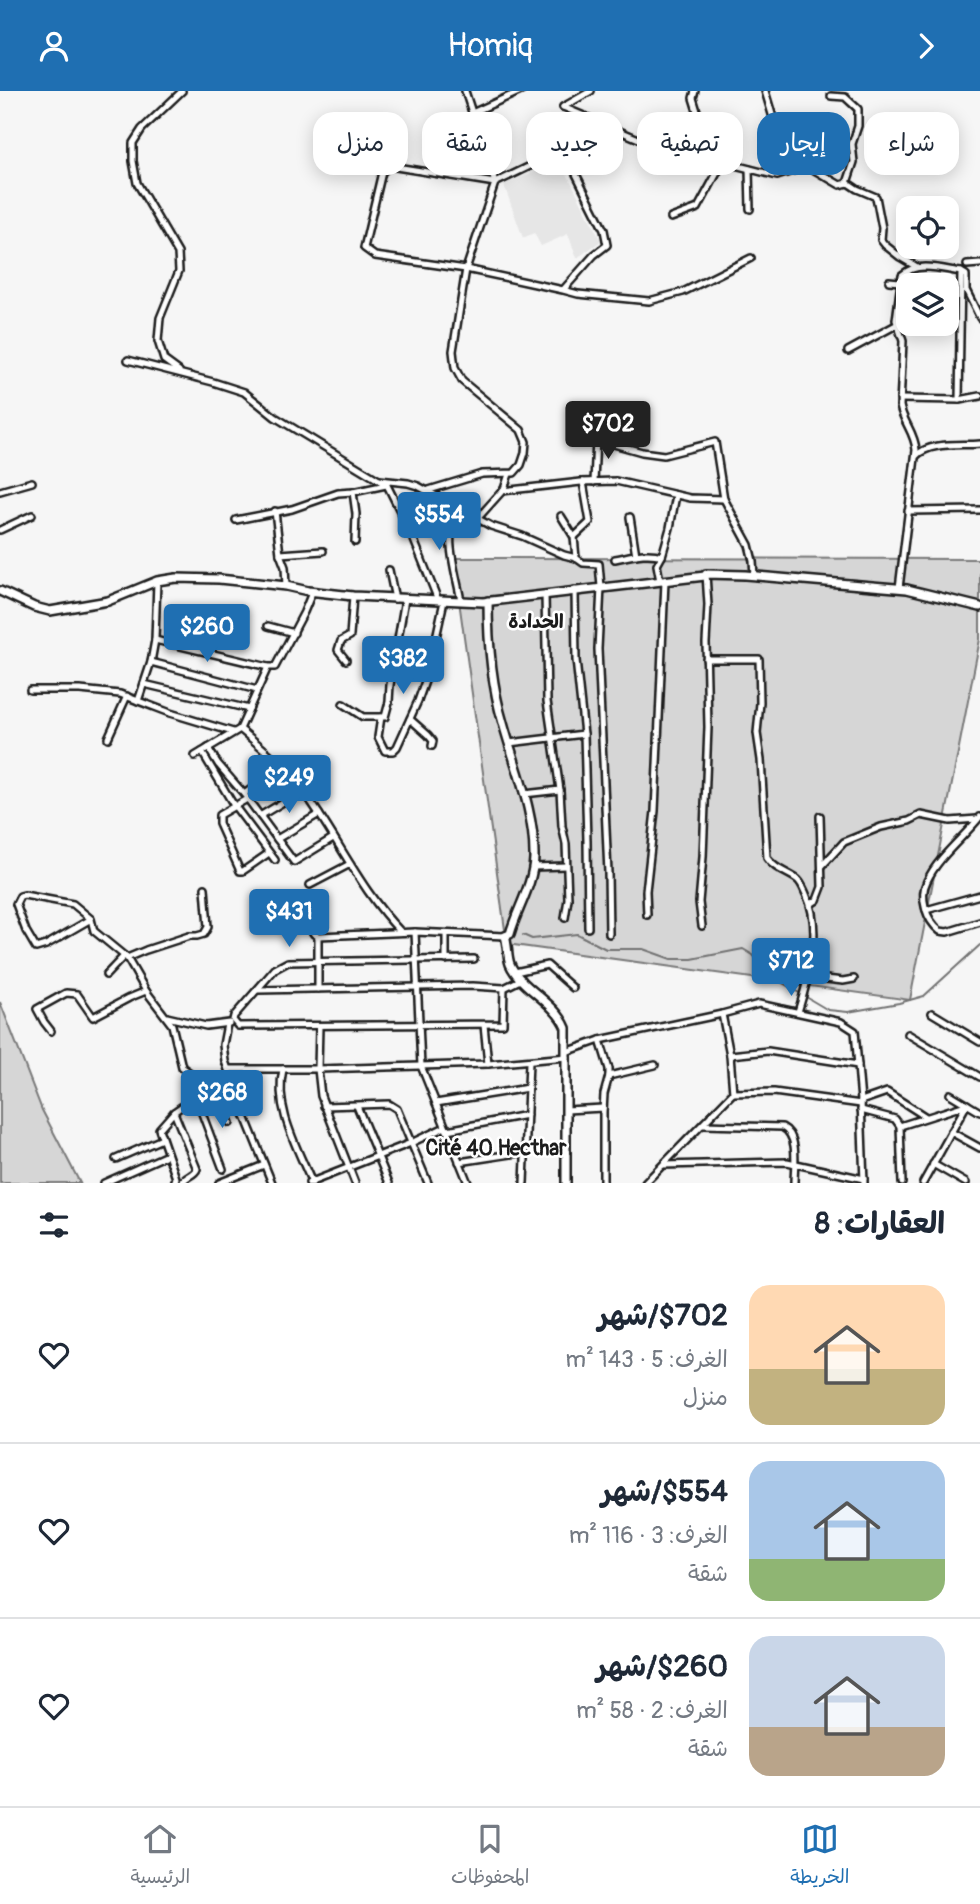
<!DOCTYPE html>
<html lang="ar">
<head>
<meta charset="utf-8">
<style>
	body { margin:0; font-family:Pangolin,"Playpen Sans Arabic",sans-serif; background:#f6f6f7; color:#1f2937; direction:rtl; height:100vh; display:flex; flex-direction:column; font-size:26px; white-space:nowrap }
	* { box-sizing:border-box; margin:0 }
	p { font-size:23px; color:#747a83 }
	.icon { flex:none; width:38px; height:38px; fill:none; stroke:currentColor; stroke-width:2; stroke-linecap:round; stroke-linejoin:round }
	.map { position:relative; height:1092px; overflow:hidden; direction:ltr }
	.side { display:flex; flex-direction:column; background:#fff; flex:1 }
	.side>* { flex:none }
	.top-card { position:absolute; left:21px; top:21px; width:938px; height:63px; direction:rtl; display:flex; gap:14px }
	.tools { position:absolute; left:896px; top:105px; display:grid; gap:14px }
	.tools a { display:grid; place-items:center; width:63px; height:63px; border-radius:14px; background:#fff; box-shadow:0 4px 18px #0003; font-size:35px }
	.price { position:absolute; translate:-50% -60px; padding:0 16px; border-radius:7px; background:#1f6fb2; color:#fff; font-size:23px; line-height:46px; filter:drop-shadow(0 2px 4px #0008) }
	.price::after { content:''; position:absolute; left:50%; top:42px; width:21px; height:16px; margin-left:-10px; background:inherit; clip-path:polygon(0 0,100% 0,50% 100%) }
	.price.current { background:#222; color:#fff }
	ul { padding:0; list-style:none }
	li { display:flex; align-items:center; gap:21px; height:175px; padding:0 35px }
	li+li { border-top:2px solid #e0e1e3 }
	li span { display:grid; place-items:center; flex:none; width:196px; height:140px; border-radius:21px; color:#555 }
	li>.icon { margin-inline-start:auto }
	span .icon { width:84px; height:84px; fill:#fffc; stroke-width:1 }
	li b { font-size:30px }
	h2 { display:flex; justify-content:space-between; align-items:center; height:84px; padding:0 35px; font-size:30px }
	.pill { padding:0 24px; border-radius:21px; background:#fff; box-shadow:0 4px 18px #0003; font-size:24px; line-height:63px }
	.pill.current { background:#1f6fb2; color:#fff }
	header { display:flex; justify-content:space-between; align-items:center; height:91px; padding:0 35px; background:#1f6fb2; color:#fff; font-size:32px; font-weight:600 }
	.tab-bar { display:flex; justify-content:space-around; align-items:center; height:98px; border-top:2px solid #e0e1e3; background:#fff; font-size:19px; color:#747a83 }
	.tab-bar a { display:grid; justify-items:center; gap:4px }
	.tab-bar .current { color:#1f6fb2 }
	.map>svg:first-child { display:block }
	.built { fill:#e6e6e6 }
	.green { fill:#d6d6d6; stroke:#797979; stroke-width:2 }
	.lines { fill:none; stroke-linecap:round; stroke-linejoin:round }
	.stream { stroke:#727272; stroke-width:2 }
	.minor-casing { stroke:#1c1c1c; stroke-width:10 }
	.major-casing { stroke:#1c1c1c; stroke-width:12 }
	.minor { stroke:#fff; stroke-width:5 }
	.major { stroke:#fff; stroke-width:7 }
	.labels { text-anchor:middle; stroke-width:5; stroke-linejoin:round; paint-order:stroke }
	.neighbourhood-label { font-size:19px; font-weight:bold; fill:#1c1c1c; stroke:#fff }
	.quarter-label { font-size:21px; font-weight:bold; fill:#1c1c1c; stroke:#fff }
</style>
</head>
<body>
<header><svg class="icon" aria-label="forward" viewBox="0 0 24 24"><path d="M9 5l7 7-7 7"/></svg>Homiq<svg class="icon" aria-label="person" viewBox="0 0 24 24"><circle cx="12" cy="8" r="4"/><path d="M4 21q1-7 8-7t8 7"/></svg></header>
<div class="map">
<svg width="980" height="1092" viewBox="0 0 980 1092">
	<rect width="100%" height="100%" fill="#f6f6f6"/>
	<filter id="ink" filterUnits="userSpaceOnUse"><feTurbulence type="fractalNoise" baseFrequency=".0143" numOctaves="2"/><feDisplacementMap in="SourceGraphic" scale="14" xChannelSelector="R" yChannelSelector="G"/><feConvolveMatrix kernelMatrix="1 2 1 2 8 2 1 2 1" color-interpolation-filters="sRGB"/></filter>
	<g filter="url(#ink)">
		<path class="built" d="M 560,69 L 601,150 L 577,167 L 568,143 L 541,155 L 534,142 L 523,147 L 504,94 Z"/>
		<g class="green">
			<path d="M 453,467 L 980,468 L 980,548 L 910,909 L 507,853 Z"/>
			<path d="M 0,911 L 42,1019 L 80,1092 L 0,1092 Z"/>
		</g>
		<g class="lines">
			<path class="stream" d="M 523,844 L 532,848 L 577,843 L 606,858 L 643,858 L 671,868 L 692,868 L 743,858 L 753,864 L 774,887 L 828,919 L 848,921 L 899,912 L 924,905 L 980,854"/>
			<g class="minor-casing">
				<g id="minor">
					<path d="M 695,0 L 693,7 L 701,33 L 698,49"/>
					<path d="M 765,0 L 777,40 L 789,51 L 802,77"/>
					<path d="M 831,5 L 845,6 L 858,18 L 858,35 L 852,53 L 854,71 L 847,92"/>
					<path d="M 563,16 L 660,57 L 668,44 L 698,49 L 714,55 L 723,71 L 777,85 L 802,77 L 811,77 L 840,94 L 848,92 L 857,98 L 876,106 L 882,137 L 881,149 L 885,154 L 900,166 L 917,176"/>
					<path d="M 563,16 L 591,0"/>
					<path d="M 472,22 L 521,0"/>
					<path d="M 749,78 L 750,118"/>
					<path d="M 671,127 L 698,117 L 723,71"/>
					<path d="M 967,174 L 980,173"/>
					<path d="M 889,190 L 900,191"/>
					<path d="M 563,199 L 594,164 L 607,154 L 604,139 L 568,67 L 553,64 L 495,92 L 390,75 L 382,81 L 364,157 L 375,165 L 466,178 L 563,199 L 578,203 L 649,210 L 683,201 L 751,167"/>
					<path d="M 848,260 L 898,233"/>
					<path d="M 128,269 L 213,291 L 244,301 L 275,326 L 387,394 L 412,444 L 438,509"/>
					<path d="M 179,280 L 164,269 L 158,250 L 160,227 L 179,180 L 178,162 L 137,92 L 133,70 L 133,52 L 142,38 L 182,0"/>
					<path d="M 900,308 L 959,309 L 980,305"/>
					<path d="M 959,309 L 961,181"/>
					<path d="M 916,365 C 930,350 961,355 980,353"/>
					<path d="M 379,389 L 408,392 L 418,395 L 491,435 L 522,445 L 564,464 L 576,467 L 583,472 L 599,473 L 601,496 L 598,558 L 608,782 L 609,843"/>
					<path d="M 594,391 L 596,348 L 642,361 L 664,364 L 715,351 L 724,408 L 749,454 L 753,470 L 754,485"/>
					<path d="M 429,399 L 482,383 L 514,382 L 521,374 L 525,362 L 526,351 L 521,339 L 462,290 L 455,277 L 453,260 L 466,178 L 495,92 L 465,0"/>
					<path d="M 0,400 L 32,391"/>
					<path d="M 502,400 L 581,391 L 616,390 L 690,407 L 724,408"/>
					<path d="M 353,401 L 356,423 L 355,451"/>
					<path d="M 458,417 C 442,443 456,481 461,510"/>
					<path d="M 275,420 L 280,463 L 285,476 L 286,495"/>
					<path d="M 908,420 L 980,419"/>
					<path d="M 561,425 L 574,446"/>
					<path d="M 630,426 L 636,464"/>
					<path d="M 477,428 L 504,398 L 509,383"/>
					<path d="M 236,429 L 292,418 L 338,402 L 353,401 L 386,394"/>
					<path d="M 0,439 L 32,424"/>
					<path d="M 280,463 L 323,460"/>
					<path d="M 576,467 L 574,446 L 590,431 L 583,391"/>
					<path d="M 615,468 C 631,465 647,460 662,465"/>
					<path d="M 389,479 L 395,508"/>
					<path d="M 660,490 L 657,474 L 662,465 L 670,437 L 676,404"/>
					<path d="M 899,497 L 916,359 C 915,342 903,331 900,315 L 903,250 L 896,229 L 902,184 C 917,170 941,178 961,181 L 966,184 L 966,199 L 980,227"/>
					<path d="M 575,499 L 576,569 L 584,643 L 587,750 L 588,837"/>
					<path d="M 545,503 L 547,610 L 560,699 L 562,735 L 566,753 L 568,808 L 565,827"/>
					<path d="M 268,535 L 294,542"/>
					<path d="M 155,549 L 268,576"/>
					<path d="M 706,568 L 759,568 L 760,612 L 757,642 L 761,669 L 767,767 C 775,779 788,781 798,789 C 802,793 804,799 806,803 C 823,840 809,885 798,921"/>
					<path d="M 346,569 L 338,559 L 341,550 L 350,545 L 353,505"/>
					<path d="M 151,571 L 257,599"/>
					<path d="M 144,593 L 249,618"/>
					<path d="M 30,599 L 80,599 L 120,603 L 170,622 L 233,641"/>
					<path d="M 138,610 L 151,571 L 155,549 L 157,490"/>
					<path d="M 343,613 L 363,626 L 385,626 L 389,611 L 390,594 L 405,508"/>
					<path d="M 381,626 L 378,646 L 385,660 L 393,660 L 397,656 L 418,610 L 429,579 L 444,510"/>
					<path d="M 410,628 L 428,644 L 433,650 L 432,655"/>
					<path d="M 240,638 C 262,657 285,674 302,698 C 337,745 360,799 401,841"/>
					<path d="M 108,647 L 127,605"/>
					<path d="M 509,652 L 584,643"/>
					<path d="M 208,657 L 218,673 L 244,703 L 294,771 L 333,747"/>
					<path d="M 202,661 L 233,713 L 275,769"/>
					<path d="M 195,665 L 240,638 L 268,576 L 275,576 L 304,521 L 311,504 L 308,500"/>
					<path d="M 244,703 L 284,675"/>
					<path d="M 524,703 L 560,699"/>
					<path d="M 247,708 L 219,724 L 219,733 L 240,780 L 243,780 L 269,762"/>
					<path d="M 260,725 L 303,699"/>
					<path d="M 980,726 C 964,746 938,766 927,790 C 919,806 926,829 940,840 L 947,841 L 980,831"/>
					<path d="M 277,748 L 319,723"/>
					<path d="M 822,775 L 844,751 L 881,736 L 909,730 L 921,724 L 950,730 L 977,728"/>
					<path d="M 533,776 L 566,775"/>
					<path d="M 310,794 L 350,773"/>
					<path d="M 811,813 L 817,809 L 822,796 L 820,725"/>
					<path d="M 297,819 L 314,843 L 318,845 L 415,841 L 505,845"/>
					<path d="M 926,819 L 980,804"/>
					<path d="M 647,824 L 646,800 L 655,720 L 665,490"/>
					<path d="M 91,828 L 46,854 L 36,857 L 26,840 L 16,813 L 20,805 L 24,804 L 73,813 L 91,828 L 94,840 L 127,867 L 146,900 L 172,934 L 182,976 L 242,1018"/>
					<path d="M 702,835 L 699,811 L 703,766 L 708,636 L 706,552 L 708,514 L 706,483"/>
					<path d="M 415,841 L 421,975 L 468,1092"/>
					<path d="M 446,843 L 446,869"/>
					<path d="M 318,845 L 318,898"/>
					<path d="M 127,867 L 146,859 L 189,845 L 197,845 L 204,843 L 208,836 L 205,797"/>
					<path d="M 474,868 L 288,871 L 275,878 L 234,925 L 233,929 L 238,935 L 503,933 L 504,897"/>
					<path d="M 515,881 L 547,874 L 573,897"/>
					<path d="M 106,884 L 124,865"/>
					<path d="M 809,886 L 843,890 L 854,888"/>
					<path d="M 258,899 L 473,895 L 504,897 L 522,888"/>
					<path d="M 932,922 L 980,951"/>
					<path d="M 167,926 L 206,935 L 229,932"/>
					<path d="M 227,933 L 223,954 L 225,970 L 242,1018 L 272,1092"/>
					<path d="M 484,934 L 488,973"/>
					<path d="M 319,935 L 318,978 L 321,1005 L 355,1092"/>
					<path d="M 51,940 L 44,931 L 37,918 L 66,902 L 77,903 L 93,926 L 129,907 L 146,900"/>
					<path d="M 908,943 L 980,986"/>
					<path d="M 600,949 L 609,978 L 609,985 L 604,1003 L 603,1021 L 603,1092"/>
					<path d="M 566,961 L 600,949 L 722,923 L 759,913 L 841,931 L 855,940 L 861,1010 L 864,1092"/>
					<path d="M 730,964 L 768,960 L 858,974"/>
					<path d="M 228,978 L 318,978 L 488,973 L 567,966"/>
					<path d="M 283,978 C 274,1017 297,1056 312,1092"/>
					<path d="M 609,985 L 655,974"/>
					<path d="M 733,1002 L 774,1001 L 861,1013"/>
					<path d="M 950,1003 L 980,1021"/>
					<path d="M 197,1009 L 223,1078"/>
					<path d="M 861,1010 L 887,1001 L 926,1026"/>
					<path d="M 436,1012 L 528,997"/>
					<path d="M 222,1014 L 230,1032"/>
					<path d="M 324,1015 L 389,1013 L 397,1018 L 428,1092"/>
					<path d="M 357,1015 L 389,1092"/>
					<path d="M 566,1019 L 603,1017"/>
					<path d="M 861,1019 L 895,1028 L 900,1035 L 902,1092"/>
					<path d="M 174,1021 L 159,1038 L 176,1087 L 174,1092"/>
					<path d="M 703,1034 L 782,1036 C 800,1045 794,1075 794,1092"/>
					<path d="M 900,1035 L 966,1014"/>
					<path d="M 447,1039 L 527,1024"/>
					<path d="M 951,1041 L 980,1057"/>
					<path d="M 116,1068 L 162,1048"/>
					<path d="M 459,1071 L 525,1061"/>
					<path d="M 933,1073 L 966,1092"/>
					<path d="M 663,1074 L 787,1071 L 864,1088"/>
					<path d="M 104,1092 L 167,1064"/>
					<path d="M 182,1092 C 185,1085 194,1085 197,1078 L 174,1021 C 197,1002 213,1013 239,1017"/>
					<path d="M 219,1092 L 264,1074"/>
					<path d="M 309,1092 L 411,1052 L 445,1036"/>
					<path d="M 524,1092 L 529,971"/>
					<path d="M 645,1092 L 733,1002 L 730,964 L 722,923"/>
					<path d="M 923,1092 L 967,1013"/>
				</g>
			</g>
			<g class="major-casing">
				<g id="major">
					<path d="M 0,500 L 34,516 L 50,520 L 108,510 L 157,490 L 176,487 L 219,488 L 286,495 L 308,500 L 353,505 L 483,511 L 705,485 L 706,483 L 745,484 L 907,498 L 980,516"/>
					<path d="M 488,510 C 488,552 491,592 503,632 C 515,676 535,721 534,767 C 533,794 517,818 510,843 L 505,845 C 508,854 507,865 510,873 C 521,898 555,910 566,937 L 566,1092"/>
				</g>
			</g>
			<use href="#minor" class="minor"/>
			<use href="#major" class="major"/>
		</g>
	</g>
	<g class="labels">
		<g class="neighbourhood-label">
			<text x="536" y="537">الحدادة</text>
		</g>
		<g class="quarter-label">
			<text x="496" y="1064">Cité 40 Hecthar</text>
		</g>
	</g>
</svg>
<div class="tools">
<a><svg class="icon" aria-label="locate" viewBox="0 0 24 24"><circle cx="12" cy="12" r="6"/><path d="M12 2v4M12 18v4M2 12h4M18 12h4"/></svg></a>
<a><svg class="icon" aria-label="layers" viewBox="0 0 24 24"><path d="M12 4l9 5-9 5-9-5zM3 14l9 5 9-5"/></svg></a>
</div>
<b class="price current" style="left:608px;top:370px">$702</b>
<b class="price" style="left:439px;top:461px">$554</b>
<b class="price" style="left:207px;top:573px">$260</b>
<b class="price" style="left:403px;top:605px">$382</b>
<b class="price" style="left:289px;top:724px">$249</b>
<b class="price" style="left:289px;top:858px">$431</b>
<b class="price" style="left:791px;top:907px">$712</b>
<b class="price" style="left:222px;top:1039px">$268</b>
<div class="top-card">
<a class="pill">شراء</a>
<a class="pill current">إيجار</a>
<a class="pill">تصفية</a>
<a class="pill">جديد</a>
<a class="pill">شقة</a>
<a class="pill">منزل</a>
</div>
</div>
<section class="side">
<h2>العقارات: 8<svg class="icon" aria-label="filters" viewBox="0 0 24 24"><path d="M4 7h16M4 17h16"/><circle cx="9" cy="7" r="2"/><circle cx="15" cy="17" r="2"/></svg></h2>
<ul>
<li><span style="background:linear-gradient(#ffd9b3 60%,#c2b280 0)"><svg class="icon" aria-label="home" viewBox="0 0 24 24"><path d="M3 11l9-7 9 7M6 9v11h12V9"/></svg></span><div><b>$702/شهر</b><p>الغرف: 5 · 143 m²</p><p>منزل</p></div><svg class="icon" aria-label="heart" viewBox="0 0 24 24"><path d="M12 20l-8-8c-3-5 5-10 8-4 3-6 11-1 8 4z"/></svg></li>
<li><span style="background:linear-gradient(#a9c7e8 70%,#8fb573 0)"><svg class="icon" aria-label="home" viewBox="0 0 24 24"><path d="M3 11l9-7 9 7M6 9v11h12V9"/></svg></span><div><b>$554/شهر</b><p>الغرف: 3 · 116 m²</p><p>شقة</p></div><svg class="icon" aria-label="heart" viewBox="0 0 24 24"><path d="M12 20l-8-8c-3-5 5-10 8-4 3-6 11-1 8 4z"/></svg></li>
<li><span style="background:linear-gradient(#c9d6e8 65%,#b9a48a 0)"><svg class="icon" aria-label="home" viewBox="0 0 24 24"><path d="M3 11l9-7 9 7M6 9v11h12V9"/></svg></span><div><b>$260/شهر</b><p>الغرف: 2 · 58 m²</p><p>شقة</p></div><svg class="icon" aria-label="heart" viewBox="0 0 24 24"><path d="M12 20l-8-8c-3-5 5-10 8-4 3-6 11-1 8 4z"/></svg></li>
</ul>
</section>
<nav class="tab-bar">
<a class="current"><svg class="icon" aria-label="map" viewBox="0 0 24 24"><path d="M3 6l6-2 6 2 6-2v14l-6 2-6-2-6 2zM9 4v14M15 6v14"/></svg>الخريطة</a>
<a><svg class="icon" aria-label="saved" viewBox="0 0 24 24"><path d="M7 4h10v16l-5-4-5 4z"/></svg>المحفوظات</a>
<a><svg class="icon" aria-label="home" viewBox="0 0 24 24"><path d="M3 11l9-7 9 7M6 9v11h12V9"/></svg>الرئيسية</a>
</nav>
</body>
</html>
